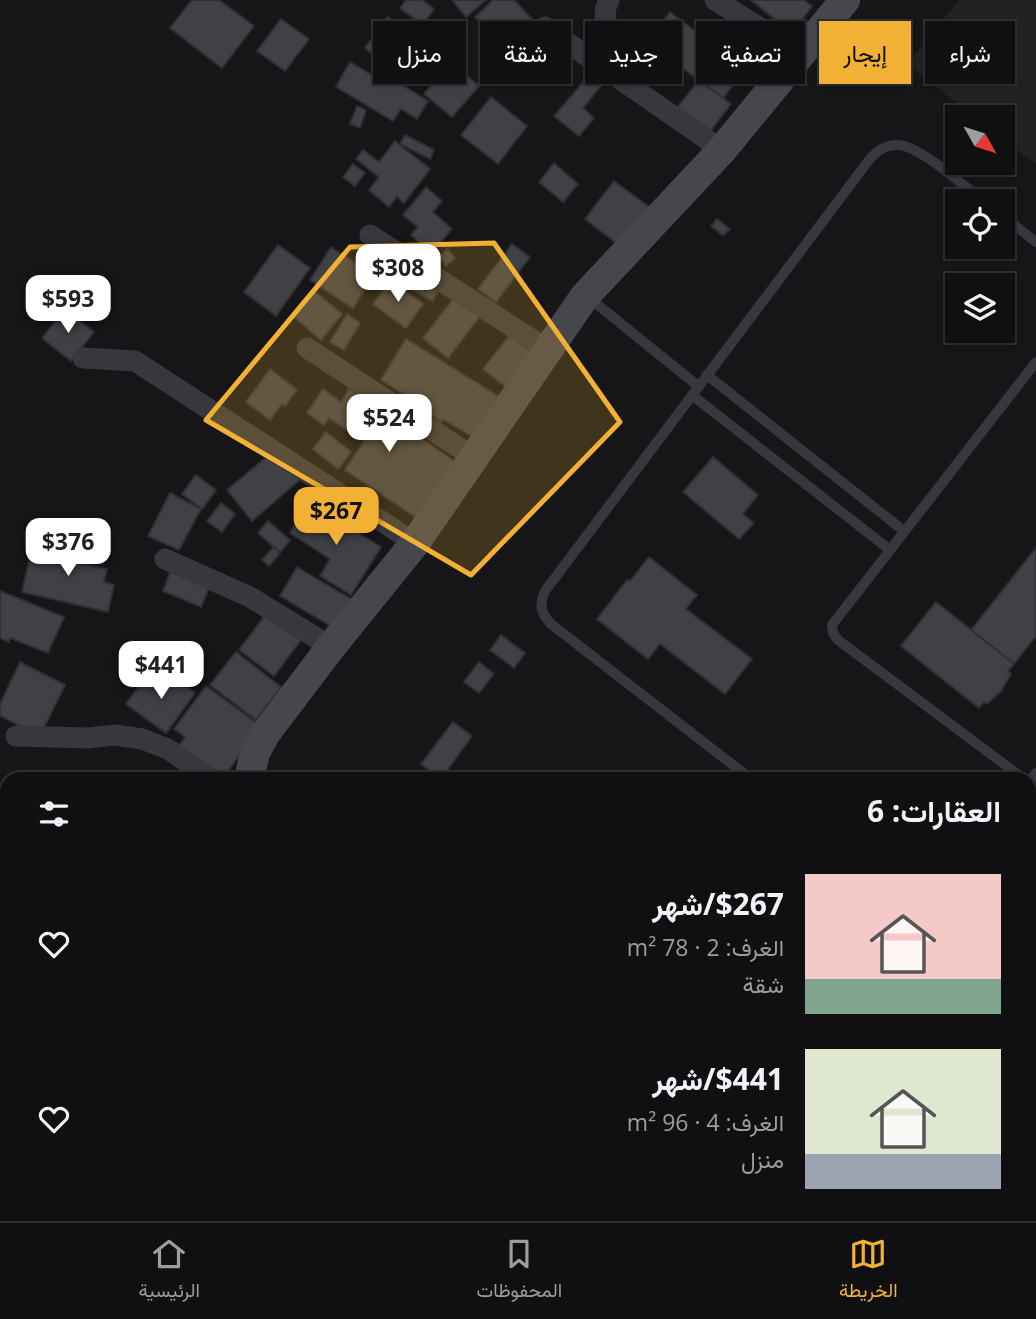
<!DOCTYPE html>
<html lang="ar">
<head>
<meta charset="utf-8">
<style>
	body { margin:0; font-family:"Open Sans",Vazirmatn,sans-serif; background:#1e1e20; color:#f1f3f6; direction:rtl; height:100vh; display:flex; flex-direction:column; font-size:26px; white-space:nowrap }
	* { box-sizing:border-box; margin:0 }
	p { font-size:23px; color:#9c9d9f }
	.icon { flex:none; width:38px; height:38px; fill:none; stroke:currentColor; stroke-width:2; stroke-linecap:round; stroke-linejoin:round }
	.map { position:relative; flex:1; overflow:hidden; direction:ltr }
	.drawer { position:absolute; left:0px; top:772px; width:1036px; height:450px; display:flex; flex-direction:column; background:#101012; border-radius:21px 21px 0 0; box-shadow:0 2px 5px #0004,0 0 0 2px #303032; direction:rtl }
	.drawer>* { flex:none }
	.banner { position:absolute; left:21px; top:21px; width:994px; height:63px; direction:rtl; display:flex; gap:14px }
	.needle { width:46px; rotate:129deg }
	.controls { position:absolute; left:945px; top:105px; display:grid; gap:14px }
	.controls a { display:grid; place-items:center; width:70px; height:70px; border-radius:0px; background:#101012; box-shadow:0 2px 5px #0004,0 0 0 2px #303032; font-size:35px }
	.price { position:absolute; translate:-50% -60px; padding:0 16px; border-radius:14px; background:#fff; color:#222; font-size:23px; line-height:46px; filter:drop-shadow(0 2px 4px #0008) }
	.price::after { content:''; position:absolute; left:50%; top:42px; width:21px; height:16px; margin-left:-10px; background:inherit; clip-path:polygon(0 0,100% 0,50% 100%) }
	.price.current { background:#f2b134; color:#111 }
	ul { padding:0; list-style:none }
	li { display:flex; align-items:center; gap:21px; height:175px; padding:0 35px }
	li span { display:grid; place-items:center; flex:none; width:196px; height:140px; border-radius:0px; color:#555 }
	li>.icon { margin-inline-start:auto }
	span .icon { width:84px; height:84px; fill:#fffc; stroke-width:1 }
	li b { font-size:30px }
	h2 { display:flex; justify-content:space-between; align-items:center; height:84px; padding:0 35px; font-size:30px }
	.pill { padding:0 24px; border-radius:0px; background:#101012; box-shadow:0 2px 5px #0004,0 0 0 2px #303032; font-size:24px; line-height:63px }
	.pill.current { background:#f2b134; color:#111 }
	.dock { display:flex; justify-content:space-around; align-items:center; height:98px; border-top:2px solid #303032; background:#101012; font-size:19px; color:#9c9d9f }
	.dock a { display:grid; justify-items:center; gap:4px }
	.dock .current { color:#f2b134 }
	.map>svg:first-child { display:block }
	.built { fill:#222225 }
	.building { fill:#404145; stroke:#303034; stroke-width:2 }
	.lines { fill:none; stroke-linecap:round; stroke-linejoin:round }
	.service { stroke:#37383d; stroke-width:10 }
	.minor { stroke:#37383d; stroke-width:21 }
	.tertiary { stroke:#37383d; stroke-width:26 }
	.secondary { stroke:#45474d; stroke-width:30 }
	.marked { fill:#f2b134; fill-opacity:0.2; stroke:#f2b134; stroke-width:5; stroke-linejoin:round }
</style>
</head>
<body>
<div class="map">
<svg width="1036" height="1221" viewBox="0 0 1036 1221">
	<rect width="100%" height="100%" fill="#161618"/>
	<g class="built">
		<path d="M 959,0 L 1036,0 L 1036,164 L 1003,139 L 1003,117 L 975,117 L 907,64 Z"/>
		<path d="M 1036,933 L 1036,1221 L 811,1221 L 816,1214 L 1029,1214 L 1029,942 Z"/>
	</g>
	<g class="building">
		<path d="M 192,0 L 219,0 L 254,26 L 222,68 L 170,28 Z"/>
		<path d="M 406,0 L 422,0 L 434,9 L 423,25 L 400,8 Z"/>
		<path d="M 452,0 L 486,0 L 466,17 Z"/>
		<path d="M 493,0 L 514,0 L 533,20 L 504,48 L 475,17 Z"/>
		<path d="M 751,0 L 804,0 L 812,6 L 792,33 Z"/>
		<path d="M 670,12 L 745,69 L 723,98 L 648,42 Z"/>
		<path d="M 388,17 L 428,48 L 418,61 L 426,67 L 412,84 L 365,48 Z"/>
		<path d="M 738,18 L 771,43 L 750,71 L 717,45 Z"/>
		<path d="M 281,19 L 309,39 L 285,71 L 257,51 Z"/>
		<path d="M 446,34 L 460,45 L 455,51 L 441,41 Z"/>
		<path d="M 438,56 L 462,77 L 465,74 L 479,86 L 452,117 L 424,94 L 443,72 L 432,63 Z"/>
		<path d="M 350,62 L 377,78 L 381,72 L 428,101 L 417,119 L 401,109 L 393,121 L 336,87 Z"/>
		<path d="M 593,71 L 605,81 L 583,108 L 594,118 L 579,136 L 554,116 Z"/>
		<path d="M 699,80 L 731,104 L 710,131 L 678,107 Z"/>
		<path d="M 491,97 L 527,126 L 498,164 L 461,135 Z"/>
		<path d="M 357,106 L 366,110 L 360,128 L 350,124 Z"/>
		<path d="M 405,135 L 434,150 L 430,159 L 400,144 Z"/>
		<path d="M 395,141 L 430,169 L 404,203 L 397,197 L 389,207 L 369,190 L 379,177 L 356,159 L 363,150 L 379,162 Z"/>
		<path d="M 554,163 L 578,184 L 563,202 L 539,182 Z"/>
		<path d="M 353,164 L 365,173 L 355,186 L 343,177 Z"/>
		<path d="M 614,181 L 652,209 L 623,248 L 585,219 Z"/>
		<path d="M 426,187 L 442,201 L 433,212 L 452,229 L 431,253 L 411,235 L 418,227 L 403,215 Z"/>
		<path d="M 717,219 L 730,229 L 723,236 L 711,226 Z"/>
		<path d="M 512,244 L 530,257 L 496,302 L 478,289 Z"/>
		<path d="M 278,245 L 310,268 L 276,316 L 244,292 Z"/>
		<path d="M 331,247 L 374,275 L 353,308 L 310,280 Z"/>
		<path d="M 447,249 L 455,258 L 446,266 L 439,257 Z"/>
		<path d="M 419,276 L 440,287 L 433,301 L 411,289 Z"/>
		<path d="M 391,280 L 423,304 L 406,328 L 373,304 Z"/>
		<path d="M 314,291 L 342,314 L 321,340 L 293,316 Z"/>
		<path d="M 455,297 L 480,316 L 448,358 L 423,338 Z"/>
		<path d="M 65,309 L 94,332 L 71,361 L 42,338 Z"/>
		<path d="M 347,314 L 360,323 L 344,350 L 330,342 Z"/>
		<path d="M 510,335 L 532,352 L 506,387 L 483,369 Z"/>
		<path d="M 406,339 L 498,396 L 473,437 L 443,419 L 442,422 L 418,407 L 420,404 L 381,380 Z"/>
		<path d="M 270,369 L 297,390 L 285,406 L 282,404 L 270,420 L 246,402 Z"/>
		<path d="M 323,389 L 341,402 L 349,389 L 457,463 L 426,524 L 345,470 L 364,441 L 329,418 L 324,425 L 307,413 Z"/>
		<path d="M 326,432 L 351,452 L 338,469 L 313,449 Z"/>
		<path d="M 276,449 L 301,479 L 252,521 L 227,490 Z"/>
		<path d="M 713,457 L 758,495 L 743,514 L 754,523 L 739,539 L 683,492 Z"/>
		<path d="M 196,475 L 216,490 L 202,509 L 182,494 Z"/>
		<path d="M 170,493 L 201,509 L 179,550 L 148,536 Z"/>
		<path d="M 309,502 L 381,547 L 351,595 L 320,576 L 330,559 L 290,533 Z"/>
		<path d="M 221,503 L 235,514 L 222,532 L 207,521 Z"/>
		<path d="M 268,521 L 290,540 L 280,552 L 258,533 Z"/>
		<path d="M 66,541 L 88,546 L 84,564 L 107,569 L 104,582 L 114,585 L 108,612 L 22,592 L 32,547 L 62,554 Z"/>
		<path d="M 274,547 L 280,553 L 269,566 L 262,560 Z"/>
		<path d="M 1036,548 L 1036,636 L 1014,664 L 971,630 Z"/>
		<path d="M 649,557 L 697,595 L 686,609 L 752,659 L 725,694 L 660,644 L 648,659 L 597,619 L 627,580 L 630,581 Z"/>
		<path d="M 172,567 L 211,583 L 201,607 L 163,591 Z"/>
		<path d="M 297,567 L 351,599 L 334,628 L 280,596 Z"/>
		<path d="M 0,591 L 64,617 L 48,653 L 10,638 L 9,642 L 0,638 Z"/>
		<path d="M 936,602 L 1014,664 L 1008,671 L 1011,674 L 1001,691 L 987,704 L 984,702 L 979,708 L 901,646 Z"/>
		<path d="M 269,610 L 304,636 L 274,676 L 239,650 Z"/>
		<path d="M 501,635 L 525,653 L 514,668 L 490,650 Z"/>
		<path d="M 236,652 L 281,687 L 256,720 L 210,685 Z"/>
		<path d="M 20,662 L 65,685 L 40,736 L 0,716 L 0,704 Z"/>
		<path d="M 479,662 L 494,674 L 479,693 L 464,682 Z"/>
		<path d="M 165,671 L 195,693 L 166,733 L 126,704 L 144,679 L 154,687 Z"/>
		<path d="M 206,686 L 261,726 L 222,779 L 178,747 L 185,737 L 174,729 Z"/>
		<path d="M 453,722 L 472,736 L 441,779 L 421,764 Z"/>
		<path d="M 1029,999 L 1036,1002 L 1036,1143 L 1029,1156 Z"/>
		<path d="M 1029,1191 L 1036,1194 L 1036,1221 L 1012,1221 L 1015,1214 L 1029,1214 Z"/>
		<path d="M 128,1214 L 152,1214 L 149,1221 L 125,1221 Z"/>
		<path d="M 163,1214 L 207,1214 L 203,1221 L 159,1221 Z"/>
		<path d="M 234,1214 L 322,1214 L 320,1221 L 231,1221 Z"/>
		<path d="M 360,1214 L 398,1214 L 396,1221 L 358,1221 Z"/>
		<path d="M 571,1214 L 597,1214 L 594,1221 L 568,1221 Z"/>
		<path d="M 713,1214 L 757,1214 L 752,1221 L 708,1221 Z"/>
		<path d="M 844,1214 L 880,1214 L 878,1221 L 841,1221 Z"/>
	</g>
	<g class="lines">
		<g class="service">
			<path d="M 1003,216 L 1036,242"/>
			<path d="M 588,297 L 698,386"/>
			<path d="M 707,375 L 904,531"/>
			<path d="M 692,395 L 890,550"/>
			<path d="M 751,779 L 551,624 C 540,612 539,606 545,591 L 869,160 C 877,151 884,145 897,145 C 918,144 965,187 983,201"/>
			<path d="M 1024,779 L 838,640 L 833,633 L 832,625 L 1036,362"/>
			<path d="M 1029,782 L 1036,773"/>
			<path d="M 1029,903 L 1036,894"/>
			<path d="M 781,1221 L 786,1214"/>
		</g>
		<g class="minor">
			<path d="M 609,0 C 590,37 646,41 643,68 C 642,75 637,82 634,88"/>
			<path d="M 715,0 L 802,54"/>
			<path d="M 545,27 L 722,150"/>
			<path d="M 370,235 L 547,349"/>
			<path d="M 307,348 L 475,458"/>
			<path d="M 83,358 L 135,361 L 415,543"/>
			<path d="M 165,559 L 250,597 L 331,647"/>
			<path d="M 16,736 L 88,738 L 115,735 L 142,739 L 168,749 L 211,779"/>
			<path d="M 0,1164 L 7,1144"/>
			<path d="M 68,1214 L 85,1221"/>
			<path d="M 324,1221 L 326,1214"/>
		</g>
		<path class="tertiary" d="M 0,966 L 7,968"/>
		<g class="secondary">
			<path d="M 249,779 L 255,753 L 265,734 L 331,647 L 415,543 L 585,296 L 722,150 L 845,0"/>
			<path d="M 501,1214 L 511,1221"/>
		</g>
	</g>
	<path class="marked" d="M 494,243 L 620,422 L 471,575 L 206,420 L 350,247 Z"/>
</svg>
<div class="controls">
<a><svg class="needle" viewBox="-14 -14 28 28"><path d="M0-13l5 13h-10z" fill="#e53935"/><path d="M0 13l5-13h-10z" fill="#9c9d9f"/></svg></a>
<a><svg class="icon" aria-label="locate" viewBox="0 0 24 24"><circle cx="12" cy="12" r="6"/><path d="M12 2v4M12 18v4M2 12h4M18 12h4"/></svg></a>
<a><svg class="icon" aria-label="layers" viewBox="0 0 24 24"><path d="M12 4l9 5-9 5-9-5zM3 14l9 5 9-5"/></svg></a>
</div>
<b class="price" style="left:398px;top:304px">$308</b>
<b class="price" style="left:68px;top:335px">$593</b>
<b class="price" style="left:389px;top:454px">$524</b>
<b class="price current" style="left:336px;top:547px">$267</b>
<b class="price" style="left:68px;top:578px">$376</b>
<b class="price" style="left:161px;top:701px">$441</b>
<div class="banner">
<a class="pill">شراء</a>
<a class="pill current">إيجار</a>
<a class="pill">تصفية</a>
<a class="pill">جديد</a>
<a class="pill">شقة</a>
<a class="pill">منزل</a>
</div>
<section class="drawer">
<h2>العقارات: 6<svg class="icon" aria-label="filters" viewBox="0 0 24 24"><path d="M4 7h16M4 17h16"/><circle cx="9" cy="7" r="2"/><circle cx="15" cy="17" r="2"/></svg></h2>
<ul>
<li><span style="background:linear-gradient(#f6c9c9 75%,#7fa58c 0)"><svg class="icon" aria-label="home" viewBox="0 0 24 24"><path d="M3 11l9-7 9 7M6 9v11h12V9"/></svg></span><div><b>$267/شهر</b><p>الغرف: 2 · 78 m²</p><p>شقة</p></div><svg class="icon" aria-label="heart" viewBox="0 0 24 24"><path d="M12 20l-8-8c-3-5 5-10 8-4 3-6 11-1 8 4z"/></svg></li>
<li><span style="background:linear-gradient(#dfe7d0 75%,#9aa5b1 0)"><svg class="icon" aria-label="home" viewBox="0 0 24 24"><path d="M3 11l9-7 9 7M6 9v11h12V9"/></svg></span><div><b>$441/شهر</b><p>الغرف: 4 · 96 m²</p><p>منزل</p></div><svg class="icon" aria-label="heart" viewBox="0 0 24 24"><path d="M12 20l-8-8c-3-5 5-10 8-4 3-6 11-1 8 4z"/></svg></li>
</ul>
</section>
</div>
<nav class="dock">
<a class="current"><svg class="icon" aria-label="map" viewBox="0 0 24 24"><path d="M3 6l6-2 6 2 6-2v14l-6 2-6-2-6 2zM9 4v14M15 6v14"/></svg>الخريطة</a>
<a><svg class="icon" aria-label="saved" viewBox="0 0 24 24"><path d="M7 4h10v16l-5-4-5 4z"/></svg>المحفوظات</a>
<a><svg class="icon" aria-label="home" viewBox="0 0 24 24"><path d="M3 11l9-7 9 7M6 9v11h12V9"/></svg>الرئيسية</a>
</nav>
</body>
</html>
